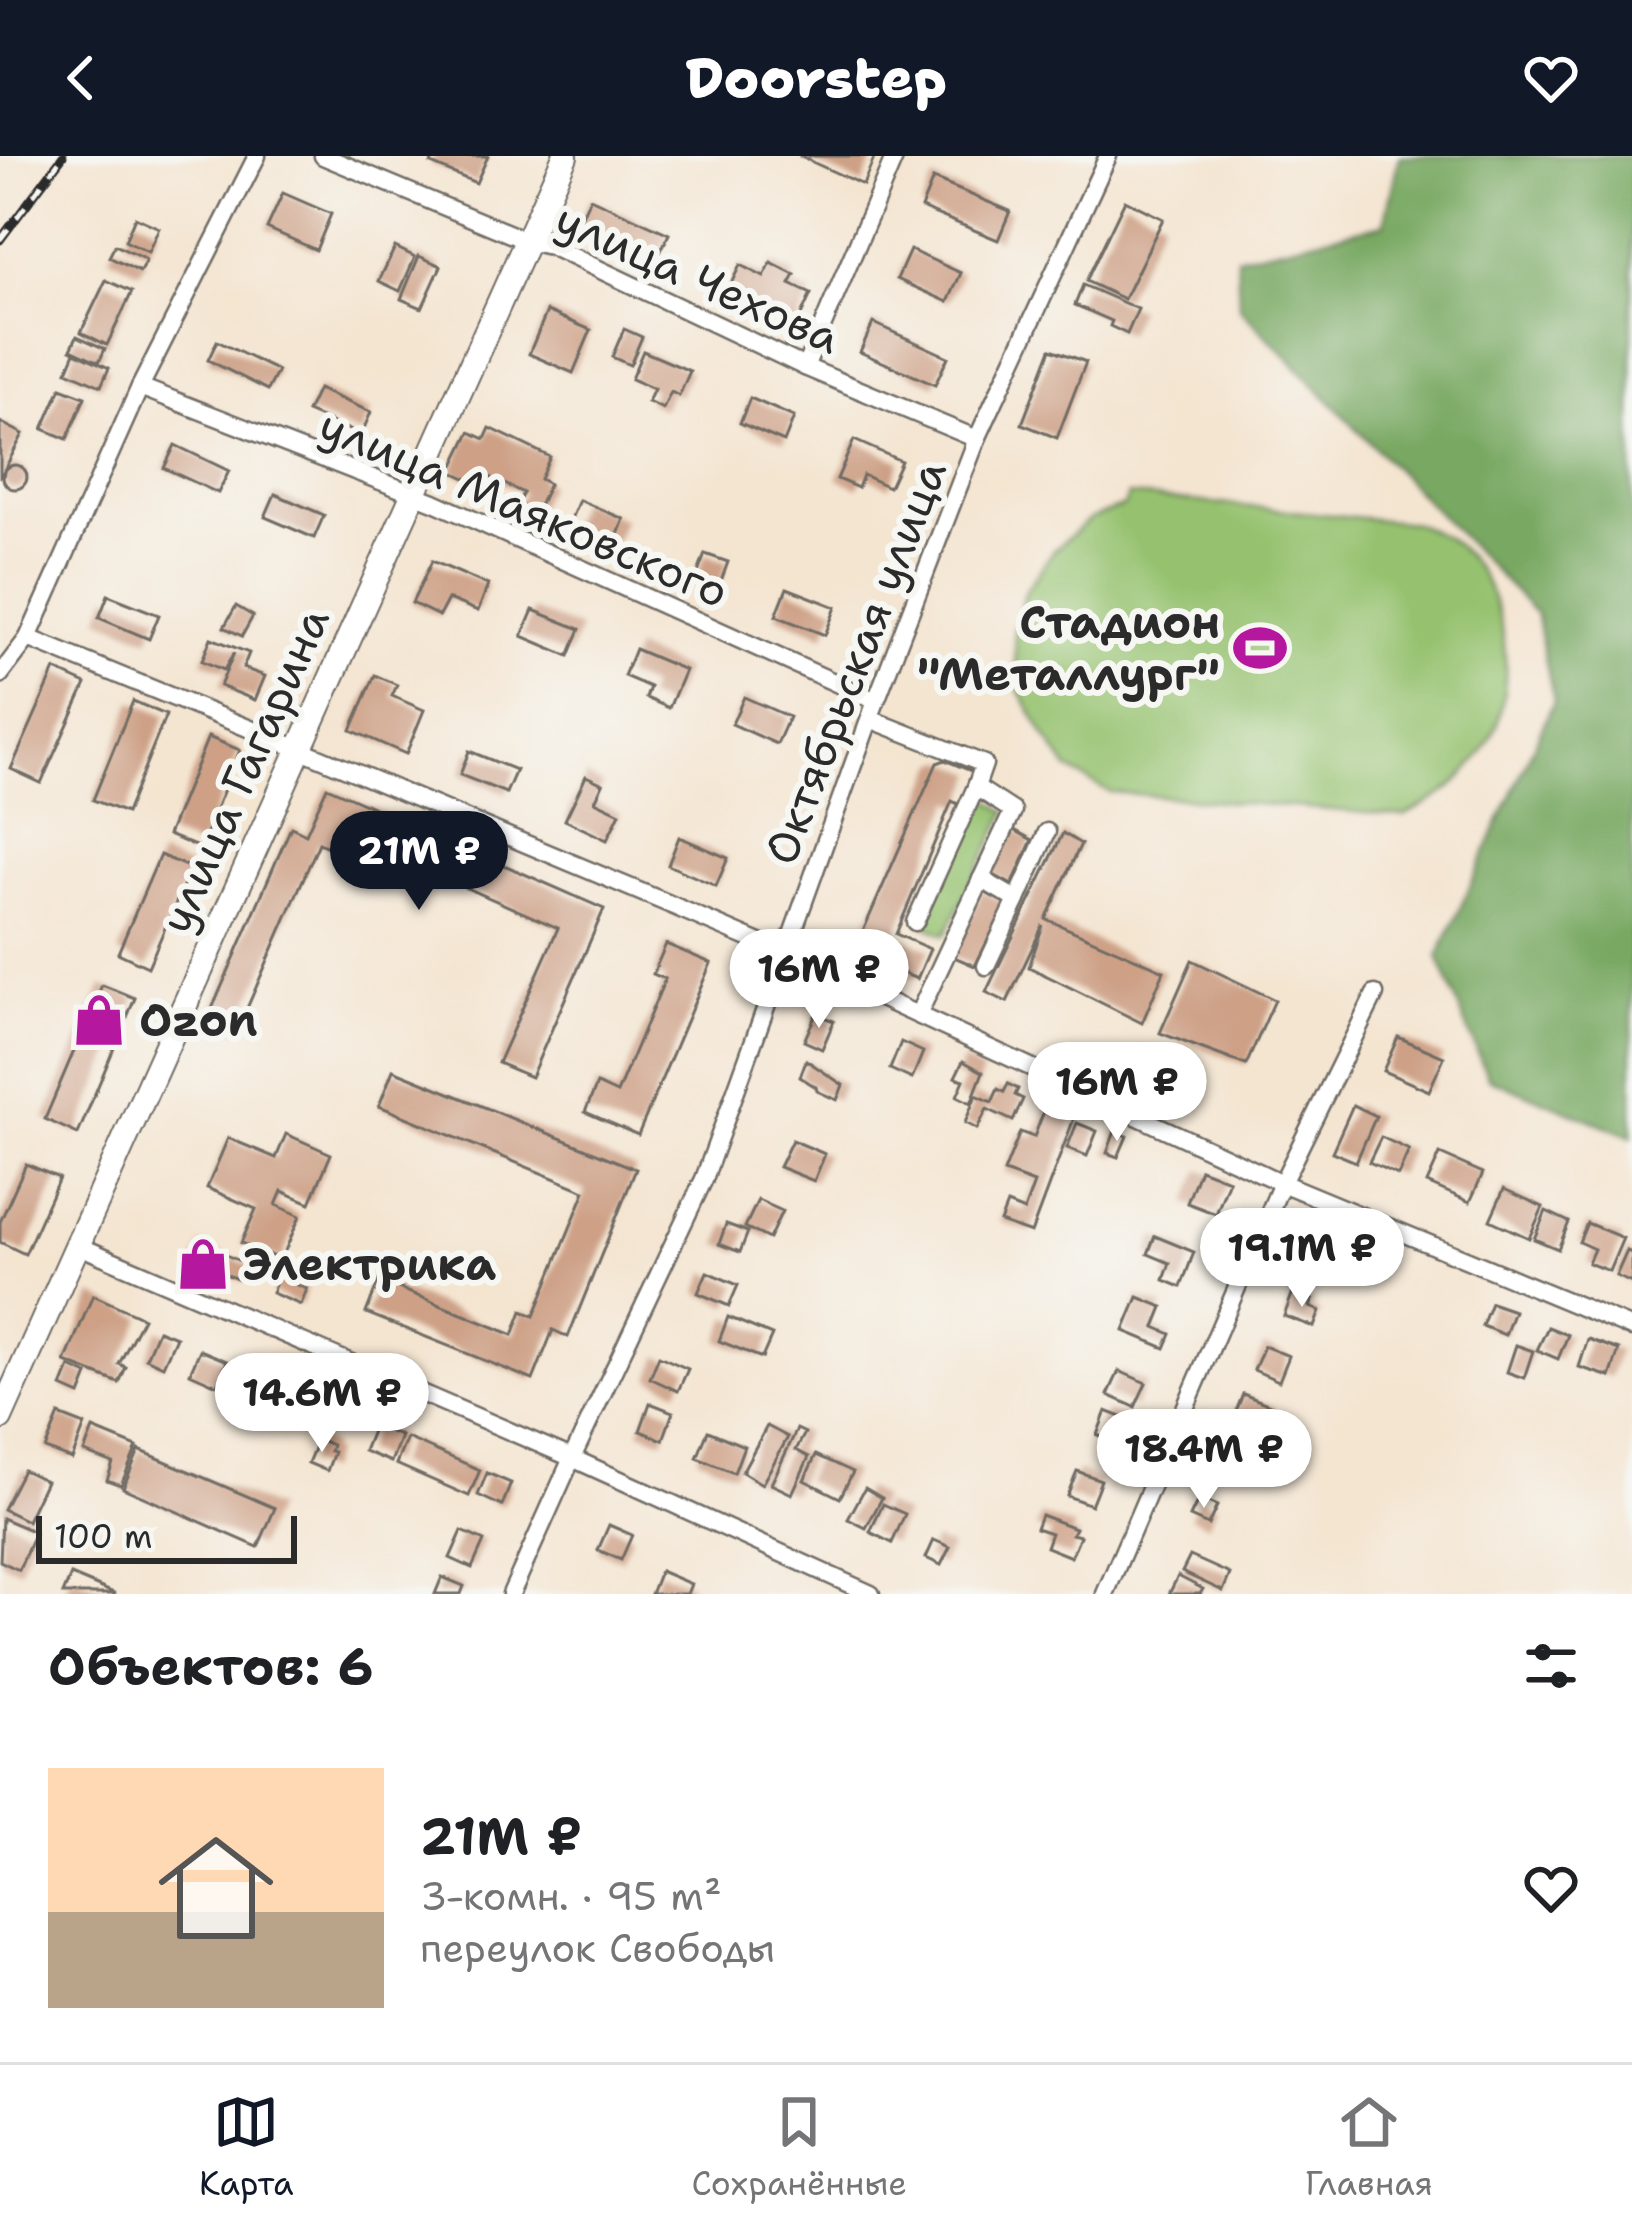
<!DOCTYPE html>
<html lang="ru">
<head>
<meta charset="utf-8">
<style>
	body { margin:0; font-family:"Shantell Sans",sans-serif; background:#f2f2f2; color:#202124; height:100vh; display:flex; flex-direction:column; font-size:45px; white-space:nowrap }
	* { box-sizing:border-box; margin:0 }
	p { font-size:39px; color:#757577 }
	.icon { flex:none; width:66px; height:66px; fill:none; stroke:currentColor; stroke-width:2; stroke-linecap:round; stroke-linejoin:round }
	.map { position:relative; height:1438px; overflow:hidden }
	.drawer { display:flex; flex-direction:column; background:#fff; flex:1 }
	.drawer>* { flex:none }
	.scale { position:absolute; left:36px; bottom:30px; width:261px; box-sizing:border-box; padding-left:12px; border:6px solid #2b2b2b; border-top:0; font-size:33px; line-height:42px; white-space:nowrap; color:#2b2b2b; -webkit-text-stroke:9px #f6f6f2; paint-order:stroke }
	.price { position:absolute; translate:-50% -102px; padding:0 27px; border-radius:42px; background:#fff; color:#222; font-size:39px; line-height:78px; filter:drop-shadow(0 3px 6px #0008) }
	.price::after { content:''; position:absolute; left:50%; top:72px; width:36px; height:27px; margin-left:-18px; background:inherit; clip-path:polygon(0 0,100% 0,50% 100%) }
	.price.active { background:#111827; color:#fff }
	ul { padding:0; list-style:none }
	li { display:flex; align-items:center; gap:36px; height:300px; padding:0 48px }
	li+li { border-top:3px solid #e0e0e0 }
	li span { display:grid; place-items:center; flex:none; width:336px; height:240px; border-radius:0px; color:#555 }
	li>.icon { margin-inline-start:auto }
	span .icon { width:144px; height:144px; fill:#fffc; stroke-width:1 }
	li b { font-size:51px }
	h2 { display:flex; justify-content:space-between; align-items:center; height:144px; padding:0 48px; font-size:51px }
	header { display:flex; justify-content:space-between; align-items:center; height:156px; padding:0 48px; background:#111827; color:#fff; font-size:54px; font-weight:800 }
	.tab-bar { display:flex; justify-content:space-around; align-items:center; height:168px; border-top:3px solid #e0e0e0; background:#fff; font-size:33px; color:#757577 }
	.tab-bar a { display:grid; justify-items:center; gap:6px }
	.tab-bar .active { color:#111827 }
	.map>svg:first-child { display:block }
	.green { fill:#96c270; stroke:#60764e; stroke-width:3 }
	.forest { fill:#78a862; stroke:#526a46; stroke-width:3 }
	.building { fill:#cea187 }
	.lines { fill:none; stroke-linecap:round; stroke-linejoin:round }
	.street-casing { stroke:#716c65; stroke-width:21 }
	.secondary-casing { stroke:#716c65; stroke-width:28 }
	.street { stroke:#fff; stroke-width:16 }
	.secondary { stroke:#fff; stroke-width:24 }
	.rail-casing { stroke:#2b2b2b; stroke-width:9 }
	.rail { stroke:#f6f6f2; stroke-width:4.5; stroke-dasharray:14; stroke-linecap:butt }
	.labels { text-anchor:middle; stroke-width:12; stroke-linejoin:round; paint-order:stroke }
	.street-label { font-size:45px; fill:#2b2b2b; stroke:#f6f6f2 }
	.poi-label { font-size:45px; font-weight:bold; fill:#2b2b2b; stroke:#f6f6f2; text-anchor:start }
</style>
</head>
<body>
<header><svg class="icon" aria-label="back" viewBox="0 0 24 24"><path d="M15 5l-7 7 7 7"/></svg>Doorstep<svg class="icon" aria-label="heart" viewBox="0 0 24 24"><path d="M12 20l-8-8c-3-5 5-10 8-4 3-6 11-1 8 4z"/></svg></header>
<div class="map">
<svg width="1632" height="1438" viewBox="0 0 1632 1438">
	<rect width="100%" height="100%" fill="#f6f6f2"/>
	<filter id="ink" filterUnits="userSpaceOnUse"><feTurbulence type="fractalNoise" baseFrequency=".00833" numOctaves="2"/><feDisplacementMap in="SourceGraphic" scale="24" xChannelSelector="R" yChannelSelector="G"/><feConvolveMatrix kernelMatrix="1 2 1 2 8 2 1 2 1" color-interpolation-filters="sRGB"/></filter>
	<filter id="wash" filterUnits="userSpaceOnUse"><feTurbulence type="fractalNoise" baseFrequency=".004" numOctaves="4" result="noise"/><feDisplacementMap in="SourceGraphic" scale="48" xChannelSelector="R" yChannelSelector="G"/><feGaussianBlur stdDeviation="2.7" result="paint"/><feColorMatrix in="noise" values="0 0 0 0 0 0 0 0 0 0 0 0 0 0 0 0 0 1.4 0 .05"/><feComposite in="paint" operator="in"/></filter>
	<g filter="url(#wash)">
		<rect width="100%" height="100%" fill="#f4e5d1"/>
		<g class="green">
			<path d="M 1128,339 L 1414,367 C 1425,372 1438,376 1448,383 C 1504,424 1517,509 1496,571 C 1491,584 1480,600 1471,611 C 1454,634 1428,647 1404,660 L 1110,636 L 1068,613 L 1044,578 L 1018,532 L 1014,475 L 1026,434 L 1054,394 L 1090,363 L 1124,350 Z"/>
			<path d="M 981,639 L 1007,656 L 945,779 L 921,767 Z"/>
		</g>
		<path class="forest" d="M 1399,0 L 1632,0 L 1632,981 L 1488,922 L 1438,801 L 1554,545 L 1536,458 L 1239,151 L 1237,101 L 1384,68 Z"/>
		<g id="blocks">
			<g class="building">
				<path d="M 434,0 L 488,0 L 476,27 L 431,8 Z"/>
				<path d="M 799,0 L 875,0 L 863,29 Z"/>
				<path d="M 933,23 L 1010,55 L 998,84 L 921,52 Z"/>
				<path d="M 283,37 L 331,58 L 316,94 L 267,72 Z"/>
				<path d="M 590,42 L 669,78 L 654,109 L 576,73 Z"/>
				<path d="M 1125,44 L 1163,63 L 1124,143 L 1086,125 Z"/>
				<path d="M 135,61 L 159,72 L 148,96 L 125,85 Z"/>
				<path d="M 115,89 L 146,104 L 140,116 L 109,101 Z"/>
				<path d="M 395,91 L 415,101 L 400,135 L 379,125 Z"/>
				<path d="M 910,94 L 961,117 L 948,146 L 897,123 Z"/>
				<path d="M 419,100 L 441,110 L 422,152 L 401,143 Z"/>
				<path d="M 771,107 L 795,119 L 790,128 L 811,138 L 796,170 L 727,136 L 740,109 L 764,121 Z"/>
				<path d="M 106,124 L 132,136 L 107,189 L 81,176 Z"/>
				<path d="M 1083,129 L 1138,153 L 1127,178 L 1110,170 L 1112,165 L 1075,149 Z"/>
				<path d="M 547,155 L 591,174 L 573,217 L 529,198 Z"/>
				<path d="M 873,167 L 948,201 L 935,229 L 860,196 Z"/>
				<path d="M 624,173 L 642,181 L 630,209 L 612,201 Z"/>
				<path d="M 77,180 L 105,193 L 99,206 L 71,193 Z"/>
				<path d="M 217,185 L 278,215 L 268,234 L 208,204 Z"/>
				<path d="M 1051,193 L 1086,206 L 1057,282 L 1022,268 Z"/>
				<path d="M 643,195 L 690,215 L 679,240 L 671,236 L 663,253 L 648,246 L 654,233 L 631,223 Z"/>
				<path d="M 75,196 L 109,212 L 101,230 L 67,215 Z"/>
				<path d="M 61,232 L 85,241 L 67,283 L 43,273 Z"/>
				<path d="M 318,233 L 371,256 L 361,279 L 307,256 Z"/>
				<path d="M 750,242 L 794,261 L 784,286 L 740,267 Z"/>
				<path d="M 0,266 L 23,278 L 0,322 Z"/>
				<path d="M 490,272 L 550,301 L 540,323 L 549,328 L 536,356 L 518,347 L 523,337 L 488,320 L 483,330 L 451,315 L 470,276 L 485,283 Z"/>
				<path d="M 854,284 L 901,305 L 889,331 L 863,319 L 858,332 L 837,323 Z"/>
				<path d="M 175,289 L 229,315 L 218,337 L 164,312 Z"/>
				<circle cx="15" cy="321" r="12"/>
				<path d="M 275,338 L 324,359 L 314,382 L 265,361 Z"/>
				<path d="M 579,344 L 624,363 L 614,389 L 568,370 Z"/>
				<path d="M 705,398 L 728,406 L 718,433 L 695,425 Z"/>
				<path d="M 432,405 L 488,429 L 478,455 L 448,443 L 439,460 L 412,447 Z"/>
				<path d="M 787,432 L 836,451 L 825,479 L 776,460 Z"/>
				<path d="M 108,439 L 159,459 L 149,483 L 99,462 Z"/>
				<path d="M 236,450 L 253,460 L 242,480 L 224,471 Z"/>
				<path d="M 533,454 L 580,473 L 569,500 L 522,480 Z"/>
				<path d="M 211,482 L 249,497 L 243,512 L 265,520 L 255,544 L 220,530 L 234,497 L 224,514 L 202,505 Z"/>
				<path d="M 635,493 L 685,514 L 669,552 L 646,542 L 650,531 L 624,520 Z"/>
				<path d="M 55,514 L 86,528 L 41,627 L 11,613 Z"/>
				<path d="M 375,519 L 397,529 L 392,540 L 424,554 L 406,598 L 351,574 Z"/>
				<path d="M 744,541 L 789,561 L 777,588 L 732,568 Z"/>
				<path d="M 133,545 L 166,559 L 126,657 L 93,644 Z"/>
				<path d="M 208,581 L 240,594 L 200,692 L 168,679 Z"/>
				<path d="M 469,595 L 516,614 L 506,637 L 460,619 Z"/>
				<path d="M 945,604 L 976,617 L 962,650 L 952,645 L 896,778 L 930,793 L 917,823 L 861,800 L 857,789 L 937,607 Z"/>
				<path d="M 586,620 L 603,628 L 595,645 L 620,657 L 607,684 L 565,664 Z"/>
				<path d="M 327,631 L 604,753 L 531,921 L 498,907 L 558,772 L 344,678 L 337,695 L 319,687 L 237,875 L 208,862 L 291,671 L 306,678 Z"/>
				<path d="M 1011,672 L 1032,684 L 1012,729 L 990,717 Z"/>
				<path d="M 1063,677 L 1081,688 L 1046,763 L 1164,815 L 1142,867 L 1029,811 L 1043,769 L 1007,846 L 986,836 Z"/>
				<path d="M 679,681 L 728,702 L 716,730 L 668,709 Z"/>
				<path d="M 160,699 L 191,712 L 148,811 L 118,797 Z"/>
				<path d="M 982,735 L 1006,748 L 975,810 L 954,801 Z"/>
				<path d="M 666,788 L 711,807 L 638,979 L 585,956 L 597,928 L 617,937 L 665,823 L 653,818 Z"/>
				<path d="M 1192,804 L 1275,844 L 1246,909 L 1160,877 Z"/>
				<path d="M 102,829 L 135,842 L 78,978 L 45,963 Z"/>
				<path d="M 816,858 L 834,865 L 822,893 L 804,885 Z"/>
				<path d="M 1398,881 L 1444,901 L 1429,935 L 1383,915 Z"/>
				<path d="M 901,886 L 923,896 L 912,923 L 890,913 Z"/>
				<path d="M 806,904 L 843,929 L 837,944 L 817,935 L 816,931 L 800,921 Z"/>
				<path d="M 963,905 L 983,916 L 971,947 L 957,940 L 964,924 L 955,921 Z"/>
				<path d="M 393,914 L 636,1013 L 568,1181 L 553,1174 L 533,1224 L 366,1157 L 379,1124 L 513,1179 L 522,1155 L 534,1160 L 585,1035 L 379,950 Z"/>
				<path d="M 1008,928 L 1018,933 L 1015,939 L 1023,943 L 1013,965 L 987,953 L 977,973 L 965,967 L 976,939 L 992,946 L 998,933 L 1004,936 Z"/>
				<path d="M 1047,947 L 1076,957 L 1031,1077 L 1000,1066 L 1007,1048 L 1024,1055 L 1034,1027 L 1004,1016 L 1020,976 L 1034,981 Z"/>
				<path d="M 1353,949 L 1376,960 L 1356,1006 L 1332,996 Z"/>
				<path d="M 1077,967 L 1097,975 L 1087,1000 L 1067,992 Z"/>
				<path d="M 1115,975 L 1127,980 L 1118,1001 L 1107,997 Z"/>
				<path d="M 286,978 L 331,998 L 310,1047 L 282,1035 L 276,1049 L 300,1060 L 281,1104 L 241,1087 L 256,1053 L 207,1032 L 228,982 L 276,1002 Z"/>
				<path d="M 1381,981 L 1409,994 L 1398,1019 L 1369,1006 Z"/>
				<path d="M 792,984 L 825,998 L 814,1025 L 779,1011 Z"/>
				<path d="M 1440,998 L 1483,1017 L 1470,1046 L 1427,1027 Z"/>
				<path d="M 26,1008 L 59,1022 L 25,1098 L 0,1086 L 0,1066 Z"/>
				<path d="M 1200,1013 L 1229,1024 L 1216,1058 L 1187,1047 Z"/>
				<path d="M 1504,1033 L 1543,1051 L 1529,1082 L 1490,1064 Z"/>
				<path d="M 758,1044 L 782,1055 L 769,1083 L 745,1071 Z"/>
				<path d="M 1546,1055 L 1569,1066 L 1558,1093 L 1534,1083 Z"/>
				<path d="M 1587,1067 L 1623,1082 L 1609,1115 L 1588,1107 L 1594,1093 L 1579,1086 Z"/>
				<path d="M 726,1068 L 748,1076 L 740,1096 L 719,1088 Z"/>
				<path d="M 1315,1078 L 1338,1088 L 1325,1116 L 1302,1105 Z"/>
				<path d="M 1155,1080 L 1194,1096 L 1181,1131 L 1164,1124 L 1170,1107 L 1148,1098 Z"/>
				<path d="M 201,1088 L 251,1110 L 244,1126 L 194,1105 Z"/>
				<path d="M 1627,1095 L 1632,1097 L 1632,1127 L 1616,1120 Z"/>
				<path d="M 707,1116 L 738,1129 L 729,1150 L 698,1137 Z"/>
				<path d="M 278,1121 L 307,1133 L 301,1149 L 272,1137 Z"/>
				<path d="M 1293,1136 L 1313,1144 L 1310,1151 L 1320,1155 L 1314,1171 L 1284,1160 Z"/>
				<path d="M 93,1139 L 143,1162 L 119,1208 L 126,1211 L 119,1227 L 65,1206 Z"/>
				<path d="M 1138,1141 L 1163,1151 L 1155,1171 L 1171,1178 L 1165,1192 L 1124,1175 Z"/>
				<path d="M 1491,1147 L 1514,1155 L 1505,1179 L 1482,1170 Z"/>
				<path d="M 728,1161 L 772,1179 L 762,1202 L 719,1185 Z"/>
				<path d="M 1548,1171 L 1568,1179 L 1558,1203 L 1537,1194 Z"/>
				<path d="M 158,1174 L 176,1181 L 163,1210 L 146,1202 Z"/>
				<path d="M 1588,1183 L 1619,1194 L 1610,1221 L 1579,1211 Z"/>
				<path d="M 1516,1189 L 1533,1195 L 1524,1222 L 1507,1216 Z"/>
				<path d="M 1264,1190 L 1289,1200 L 1279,1225 L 1254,1214 Z"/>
				<path d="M 200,1194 L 227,1205 L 217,1229 L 190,1217 Z"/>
				<path d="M 659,1200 L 688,1213 L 678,1235 L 650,1222 Z"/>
				<path d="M 70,1211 L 88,1219 L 80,1239 L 62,1231 Z"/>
				<path d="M 253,1215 L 269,1222 L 257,1252 L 240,1245 Z"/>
				<path d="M 1119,1215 L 1146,1227 L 1135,1251 L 1108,1239 Z"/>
				<path d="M 281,1228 L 302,1236 L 294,1256 L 273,1248 Z"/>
				<path d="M 1243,1238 L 1275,1251 L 1263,1281 L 1231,1268 Z"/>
				<path d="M 312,1241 L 333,1249 L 323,1274 L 302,1266 Z"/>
				<path d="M 650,1247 L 673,1256 L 663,1284 L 640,1275 Z"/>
				<path d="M 1106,1255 L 1127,1263 L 1118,1287 L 1097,1279 Z"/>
				<path d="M 59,1259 L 85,1269 L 72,1303 L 45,1293 Z"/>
				<path d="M 374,1270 L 401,1280 L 391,1306 L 364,1295 Z"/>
				<path d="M 767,1270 L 788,1281 L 762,1328 L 742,1316 Z"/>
				<path d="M 93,1273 L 137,1291 L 121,1329 L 107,1324 L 113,1307 L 84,1296 Z"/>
				<path d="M 797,1273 L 805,1277 L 796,1294 L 809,1301 L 792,1338 L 771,1328 Z"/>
				<path d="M 708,1275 L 744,1290 L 734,1317 L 697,1302 Z"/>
				<path d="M 407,1282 L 480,1314 L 469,1340 L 396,1308 Z"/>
				<path d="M 318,1283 L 332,1289 L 330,1295 L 334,1296 L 327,1315 L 308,1307 Z"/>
				<path d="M 1224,1288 L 1243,1295 L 1235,1315 L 1217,1308 Z"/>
				<path d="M 139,1294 L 275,1352 L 258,1391 L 123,1332 Z"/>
				<path d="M 816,1299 L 853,1316 L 840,1342 L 804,1324 Z"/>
				<path d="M 23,1314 L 46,1325 L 27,1365 L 3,1353 Z"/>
				<path d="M 1077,1315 L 1101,1324 L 1091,1349 L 1067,1340 Z"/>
				<path d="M 487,1317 L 511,1327 L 502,1350 L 478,1339 Z"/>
				<path d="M 865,1332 L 882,1342 L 866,1372 L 848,1363 Z"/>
				<path d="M 1199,1342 L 1217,1350 L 1208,1369 L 1190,1361 Z"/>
				<path d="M 883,1348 L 905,1358 L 892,1387 L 870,1376 Z"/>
				<path d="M 1041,1359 L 1075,1372 L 1072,1378 L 1080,1380 L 1071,1401 L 1046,1391 L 1051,1377 L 1036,1372 Z"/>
				<path d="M 2,1362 L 35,1376 L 19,1414 L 0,1405 Z"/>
				<path d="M 609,1369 L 632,1379 L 621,1404 L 598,1394 Z"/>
				<path d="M 462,1375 L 484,1385 L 472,1412 L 450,1402 Z"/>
				<path d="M 934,1384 L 950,1391 L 941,1409 L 926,1402 Z"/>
				<path d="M 1190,1400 L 1230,1418 L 1223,1435 L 1182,1416 Z"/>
				<path d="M 660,1415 L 691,1428 L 687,1438 L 651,1438 Z"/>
				<path d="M 71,1419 L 116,1438 L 63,1438 Z"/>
				<path d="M 1178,1420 L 1203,1433 L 1200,1438 L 1169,1438 Z"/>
				<path d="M 442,1421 L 464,1430 L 461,1438 L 435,1438 Z"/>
			</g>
		</g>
	</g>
	<g filter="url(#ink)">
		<use href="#blocks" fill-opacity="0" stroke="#716c65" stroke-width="3"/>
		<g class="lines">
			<g class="street-casing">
				<g id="street">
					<path d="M 323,0 L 527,85 L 550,90 L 805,211 L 977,283"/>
					<path d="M 805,211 L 895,0"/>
					<path d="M 140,231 L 434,346 L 876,545"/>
					<path d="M 28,482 L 321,602 L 667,747 L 783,797 L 1282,1027 L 1632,1172"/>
					<path d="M 0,519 L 28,482 L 140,231 L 257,0"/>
					<path d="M 870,563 L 984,608 L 976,631 L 1013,655 L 918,859"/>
					<path d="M 981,723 L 1017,744 L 986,810"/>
					<path d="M 1017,744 L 1047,676"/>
					<path d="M 915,766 L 976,631"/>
					<path d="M 77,1089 L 572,1302 L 871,1438"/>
					<path d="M 511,1438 L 572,1302 L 704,1023 L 876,545 L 977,283 L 1108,0"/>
					<path d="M 1105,1438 L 1282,1027 L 1375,838"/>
				</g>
			</g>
			<g class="secondary-casing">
				<path id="secondary" d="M 0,1262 L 565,0"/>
			</g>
			<use href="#street" class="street"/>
			<use href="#secondary" class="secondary"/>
			<g class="rail-casing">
				<path id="rail" d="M 0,84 L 63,0"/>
			</g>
			<use href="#rail" class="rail"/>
		</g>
	</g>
	<defs>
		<g id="stadium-bare" transform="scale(4.14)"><path d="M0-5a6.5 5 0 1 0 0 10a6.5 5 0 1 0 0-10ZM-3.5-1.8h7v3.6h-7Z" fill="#b5179e" stroke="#f6f6f2" stroke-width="2.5" paint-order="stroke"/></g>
		<g id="shop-bare" transform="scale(4.14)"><path d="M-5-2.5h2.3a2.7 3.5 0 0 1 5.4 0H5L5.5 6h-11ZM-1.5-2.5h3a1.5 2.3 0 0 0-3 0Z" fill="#b5179e" stroke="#f6f6f2" stroke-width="2.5" paint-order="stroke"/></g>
	</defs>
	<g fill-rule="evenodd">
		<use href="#stadium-bare" x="1260" y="492"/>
		<use href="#shop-bare" x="99" y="864"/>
		<use href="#shop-bare" x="203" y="1108"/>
	</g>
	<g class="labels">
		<g class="street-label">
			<text transform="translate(698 122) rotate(24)" y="16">улица Чехова</text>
			<text transform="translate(524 352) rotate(23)" y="16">улица Маяковского</text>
			<text transform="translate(855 506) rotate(-69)" y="16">Октябрьская улица</text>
			<text transform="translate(244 614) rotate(-66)" y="16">улица Гагарина</text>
		</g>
		<g class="poi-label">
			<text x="1220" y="482" text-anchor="end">Стадион<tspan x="1220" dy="52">"Металлург"</tspan></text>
			<text x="139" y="880">Ozon</text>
			<text x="243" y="1124">Электрика</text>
		</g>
	</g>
</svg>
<div class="scale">100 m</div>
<b class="price active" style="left:419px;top:757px">21M ₽</b>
<b class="price" style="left:819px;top:875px">16M ₽</b>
<b class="price" style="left:1117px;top:988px">16M ₽</b>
<b class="price" style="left:1302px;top:1154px">19.1M ₽</b>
<b class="price" style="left:322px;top:1299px">14.6M ₽</b>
<b class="price" style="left:1204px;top:1355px">18.4M ₽</b>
</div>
<section class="drawer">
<h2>Объектов: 6<svg class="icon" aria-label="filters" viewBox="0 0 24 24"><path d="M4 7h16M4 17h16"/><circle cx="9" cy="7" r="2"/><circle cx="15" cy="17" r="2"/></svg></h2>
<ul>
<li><span style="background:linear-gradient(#ffd9b3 60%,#b9a48a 0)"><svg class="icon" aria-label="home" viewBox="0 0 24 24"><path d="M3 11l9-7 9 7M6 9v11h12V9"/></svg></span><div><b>21M ₽</b><p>3-комн. · 95 m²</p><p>переулок Свободы</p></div><svg class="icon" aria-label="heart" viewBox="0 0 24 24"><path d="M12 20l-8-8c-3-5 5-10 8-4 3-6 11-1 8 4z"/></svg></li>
</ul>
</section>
<nav class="tab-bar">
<a class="active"><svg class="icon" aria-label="map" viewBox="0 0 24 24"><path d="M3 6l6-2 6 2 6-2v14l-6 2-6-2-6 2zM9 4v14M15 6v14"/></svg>Карта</a>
<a><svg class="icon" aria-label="saved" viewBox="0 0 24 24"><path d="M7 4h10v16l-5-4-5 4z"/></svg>Сохранённые</a>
<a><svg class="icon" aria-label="home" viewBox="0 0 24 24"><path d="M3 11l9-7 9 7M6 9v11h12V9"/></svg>Главная</a>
</nav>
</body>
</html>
